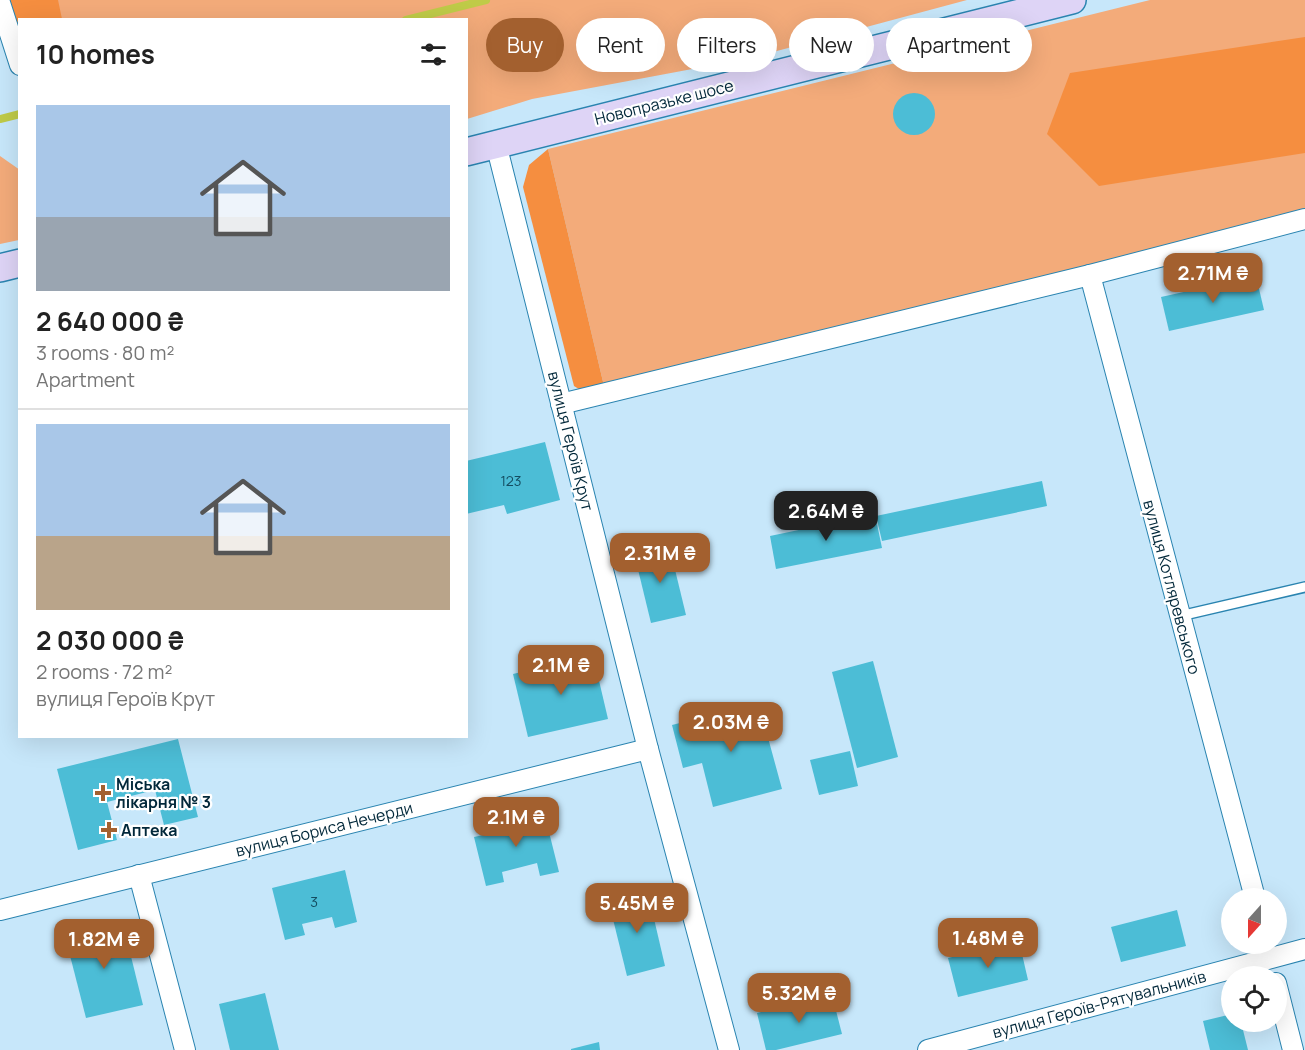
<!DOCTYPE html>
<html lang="en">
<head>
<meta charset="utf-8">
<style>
	body { margin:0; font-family:Manrope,sans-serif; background:#f6f6f6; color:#222; height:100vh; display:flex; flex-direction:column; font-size:22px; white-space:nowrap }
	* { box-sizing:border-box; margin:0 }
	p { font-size:20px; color:#767676 }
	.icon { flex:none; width:33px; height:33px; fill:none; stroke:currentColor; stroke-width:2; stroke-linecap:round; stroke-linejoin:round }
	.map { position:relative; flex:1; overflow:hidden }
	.drawer { position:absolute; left:18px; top:18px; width:450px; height:720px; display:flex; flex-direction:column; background:#fff; border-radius:0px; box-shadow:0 6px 24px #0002 }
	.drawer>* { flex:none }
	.guide { position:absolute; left:486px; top:18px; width:570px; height:54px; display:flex; gap:12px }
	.needle { width:39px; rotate:201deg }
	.buttons { position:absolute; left:1221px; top:888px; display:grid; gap:12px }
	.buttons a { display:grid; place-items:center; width:66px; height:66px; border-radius:50%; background:#fff; box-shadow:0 6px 24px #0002; font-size:30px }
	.price { position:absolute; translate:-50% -51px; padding:0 14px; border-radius:12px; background:#a3602f; color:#fff; font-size:20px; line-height:39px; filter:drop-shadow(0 2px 3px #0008) }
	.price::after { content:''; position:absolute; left:50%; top:36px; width:18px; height:14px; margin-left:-9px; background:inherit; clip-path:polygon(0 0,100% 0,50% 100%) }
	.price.current { background:#222; color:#fff }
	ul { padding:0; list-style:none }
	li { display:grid; align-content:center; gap:12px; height:318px; padding:0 18px }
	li+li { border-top:2px solid #e0e0e0 }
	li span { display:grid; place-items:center; height:186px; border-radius:0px; color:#555 }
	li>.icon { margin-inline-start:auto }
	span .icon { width:108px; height:108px; fill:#fffc; stroke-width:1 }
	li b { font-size:26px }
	h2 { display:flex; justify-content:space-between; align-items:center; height:72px; padding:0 18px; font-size:26px }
	.tag { padding:0 21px; border-radius:27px; background:#fff; box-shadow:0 6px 24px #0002; font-size:21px; line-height:54px }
	.tag.current { background:#a3602f; color:#fff }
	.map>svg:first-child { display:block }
	.green { fill:#f3ab7a }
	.forest { fill:#f58e40 }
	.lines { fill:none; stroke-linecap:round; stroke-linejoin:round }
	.stream { stroke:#bfcb48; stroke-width:8 }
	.building { fill:#4cbdd6 }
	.lane-casing { stroke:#2a84b0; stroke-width:12 }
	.street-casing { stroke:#2a84b0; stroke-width:22 }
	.secondary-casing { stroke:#2a84b0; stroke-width:30 }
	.lane { stroke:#fff; stroke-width:9 }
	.street { stroke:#fff; stroke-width:20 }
	.secondary { stroke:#ded4f6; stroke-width:27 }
	.poi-dot { fill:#a3602f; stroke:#fff; stroke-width:2 }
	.labels { text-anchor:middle; stroke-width:4.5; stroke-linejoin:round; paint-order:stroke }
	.number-label { font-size:14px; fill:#144d61 }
	.street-label { font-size:16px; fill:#02283a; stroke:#fff }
	.poi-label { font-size:16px; font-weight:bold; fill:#02283a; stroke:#fff; text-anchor:start }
</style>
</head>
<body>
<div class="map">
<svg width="1305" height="1050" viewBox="0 0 1305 1050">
	<rect width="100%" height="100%" fill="#c7e7fa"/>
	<g class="green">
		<path d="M 29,0 L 967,0 L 751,58 L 532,99 L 467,119 L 466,20 L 35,20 Z"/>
		<path d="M 1150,0 L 1305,0 L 1305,212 L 604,386 L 548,149 Z"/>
		<path d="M 0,156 L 20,170 L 19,240 L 0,244 Z"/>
	</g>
	<g class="forest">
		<path d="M 8,0 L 58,0 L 62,19 L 20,20 L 19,33 Z"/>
		<path d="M 1305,37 L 1305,153 L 1099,186 L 1047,134 L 1070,73 Z"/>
		<path d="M 548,149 L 604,386 L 582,391 L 574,386 L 523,187 L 529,165 Z"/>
	</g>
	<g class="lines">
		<g class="stream">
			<path d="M 406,20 L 486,0"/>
			<path d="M 0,119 L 20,114"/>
		</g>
	</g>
	<g class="building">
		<circle cx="914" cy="114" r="21"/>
		<path d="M 1256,276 L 1264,310 L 1169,331 L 1161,297 Z"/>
		<path d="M 545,442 L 560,500 L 507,514 L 504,505 L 466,514 L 466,461 Z"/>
		<path d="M 1042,481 L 1047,506 L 882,541 L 876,516 Z"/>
		<path d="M 875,514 L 882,548 L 776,569 L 770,536 Z"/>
		<path d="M 669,545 L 686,615 L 651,623 L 634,553 Z"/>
		<path d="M 593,655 L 608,719 L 528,737 L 513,674 Z"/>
		<path d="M 873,661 L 898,757 L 857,768 L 832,672 Z"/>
		<path d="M 758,703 L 763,718 L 774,715 L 778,732 L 767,734 L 782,789 L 713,807 L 702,763 L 683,768 L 672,725 Z"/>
		<path d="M 178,739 L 198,817 L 164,825 L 155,790 L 107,802 L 117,840 L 78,850 L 57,769 Z"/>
		<path d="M 850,751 L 858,786 L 819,795 L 810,760 Z"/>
		<path d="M 527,808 L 531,823 L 546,820 L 559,872 L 540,876 L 537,863 L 502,872 L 504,882 L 486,886 L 474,837 L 510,829 L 506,814 Z"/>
		<path d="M 345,870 L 357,922 L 335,928 L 332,917 L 302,924 L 305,935 L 285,940 L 272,888 Z"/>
		<path d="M 648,893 L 665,966 L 627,976 L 609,903 Z"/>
		<path d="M 1177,910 L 1186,946 L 1121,962 L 1111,927 Z"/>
		<path d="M 122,920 L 143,1005 L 86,1018 L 65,936 Z"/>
		<path d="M 1019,941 L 1028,980 L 958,997 L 948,958 Z"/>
		<path d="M 265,993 L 279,1050 L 230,1050 L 219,1004 Z"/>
		<path d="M 832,995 L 842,1034 L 776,1050 L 766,1050 L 757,1013 Z"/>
		<path d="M 1232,1014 L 1232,1022 L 1241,1022 L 1248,1050 L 1210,1050 L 1203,1021 Z"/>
		<path d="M 599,1042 L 600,1050 L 571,1050 L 571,1049 Z"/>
	</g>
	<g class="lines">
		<g class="lane-casing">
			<path id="lane" d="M 1180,616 L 1305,587"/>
		</g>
		<g class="street-casing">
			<g id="street">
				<path d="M 0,3 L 20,65"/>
				<path d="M 496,144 L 648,749 L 729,1050"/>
				<path d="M 1090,275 L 1255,898"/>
				<path d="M 561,404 L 1090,275 L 1305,219"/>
				<path d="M 139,875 L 185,1050"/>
				<path d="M 0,910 L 648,749"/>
				<path d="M 1276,983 L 1293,1050"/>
				<path d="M 928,1050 L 1305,949"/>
			</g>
		</g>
		<g class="secondary-casing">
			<g id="secondary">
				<path d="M 466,152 L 1072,0"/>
				<path d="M 0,268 L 20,263"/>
			</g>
		</g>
		<use href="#lane" class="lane"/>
		<use href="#street" class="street"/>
		<use href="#secondary" class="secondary"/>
	</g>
	<g class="poi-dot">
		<path d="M100 784h6v6h6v6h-6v6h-6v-6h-6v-6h6z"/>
		<path d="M106 821h6v6h6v6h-6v6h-6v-6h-6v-6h6z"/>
	</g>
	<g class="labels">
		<g class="number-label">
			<text x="511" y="486">123</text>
			<text x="314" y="907">3</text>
		</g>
		<g class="street-label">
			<text transform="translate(664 102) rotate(-14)" y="6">Новопразьке шосе</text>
			<text transform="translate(571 441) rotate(76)" y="6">вулиця Героїв Крут</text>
			<text transform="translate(1172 587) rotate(75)" y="6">вулиця Котляревського</text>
			<text transform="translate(324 829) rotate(-14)" y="6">вулиця Бориса Нечерди</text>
			<text transform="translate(1099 1004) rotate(-15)" y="6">вулиця Героїв-Рятувальників</text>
		</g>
		<g class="poi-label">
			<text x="116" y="790">Міська<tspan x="116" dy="18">лікарня № 3</tspan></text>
			<text x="121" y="836">Аптека</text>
		</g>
	</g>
</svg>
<div class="buttons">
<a><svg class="needle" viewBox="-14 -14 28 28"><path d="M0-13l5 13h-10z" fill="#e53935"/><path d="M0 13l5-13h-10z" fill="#767676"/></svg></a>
<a><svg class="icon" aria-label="locate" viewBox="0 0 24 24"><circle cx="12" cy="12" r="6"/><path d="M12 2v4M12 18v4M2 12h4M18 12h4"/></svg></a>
</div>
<b class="price" style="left:1213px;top:304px">2.71M ₴</b>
<b class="price current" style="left:826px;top:542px">2.64M ₴</b>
<b class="price" style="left:660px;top:584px">2.31M ₴</b>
<b class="price" style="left:561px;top:696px">2.1M ₴</b>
<b class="price" style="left:731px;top:753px">2.03M ₴</b>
<b class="price" style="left:516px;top:848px">2.1M ₴</b>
<b class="price" style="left:637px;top:934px">5.45M ₴</b>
<b class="price" style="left:988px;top:969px">1.48M ₴</b>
<b class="price" style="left:104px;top:970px">1.82M ₴</b>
<b class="price" style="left:799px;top:1024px">5.32M ₴</b>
<div class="guide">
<a class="tag current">Buy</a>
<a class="tag">Rent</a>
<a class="tag">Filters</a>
<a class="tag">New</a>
<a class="tag">Apartment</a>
</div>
<section class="drawer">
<h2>10 homes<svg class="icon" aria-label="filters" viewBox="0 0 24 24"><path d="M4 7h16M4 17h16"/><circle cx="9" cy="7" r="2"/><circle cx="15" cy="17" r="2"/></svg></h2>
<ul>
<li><span style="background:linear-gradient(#a9c7e8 60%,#9aa5b1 0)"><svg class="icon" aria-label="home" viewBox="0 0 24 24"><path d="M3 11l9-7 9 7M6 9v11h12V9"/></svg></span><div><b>2 640 000 ₴</b><p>3 rooms · 80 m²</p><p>Apartment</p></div></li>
<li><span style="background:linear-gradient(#a9c7e8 60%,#b9a48a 0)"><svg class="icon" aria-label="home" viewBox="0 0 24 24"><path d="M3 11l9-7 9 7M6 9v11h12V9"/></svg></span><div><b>2 030 000 ₴</b><p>2 rooms · 72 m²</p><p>вулиця Героїв Крут</p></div></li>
</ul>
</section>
</div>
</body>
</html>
